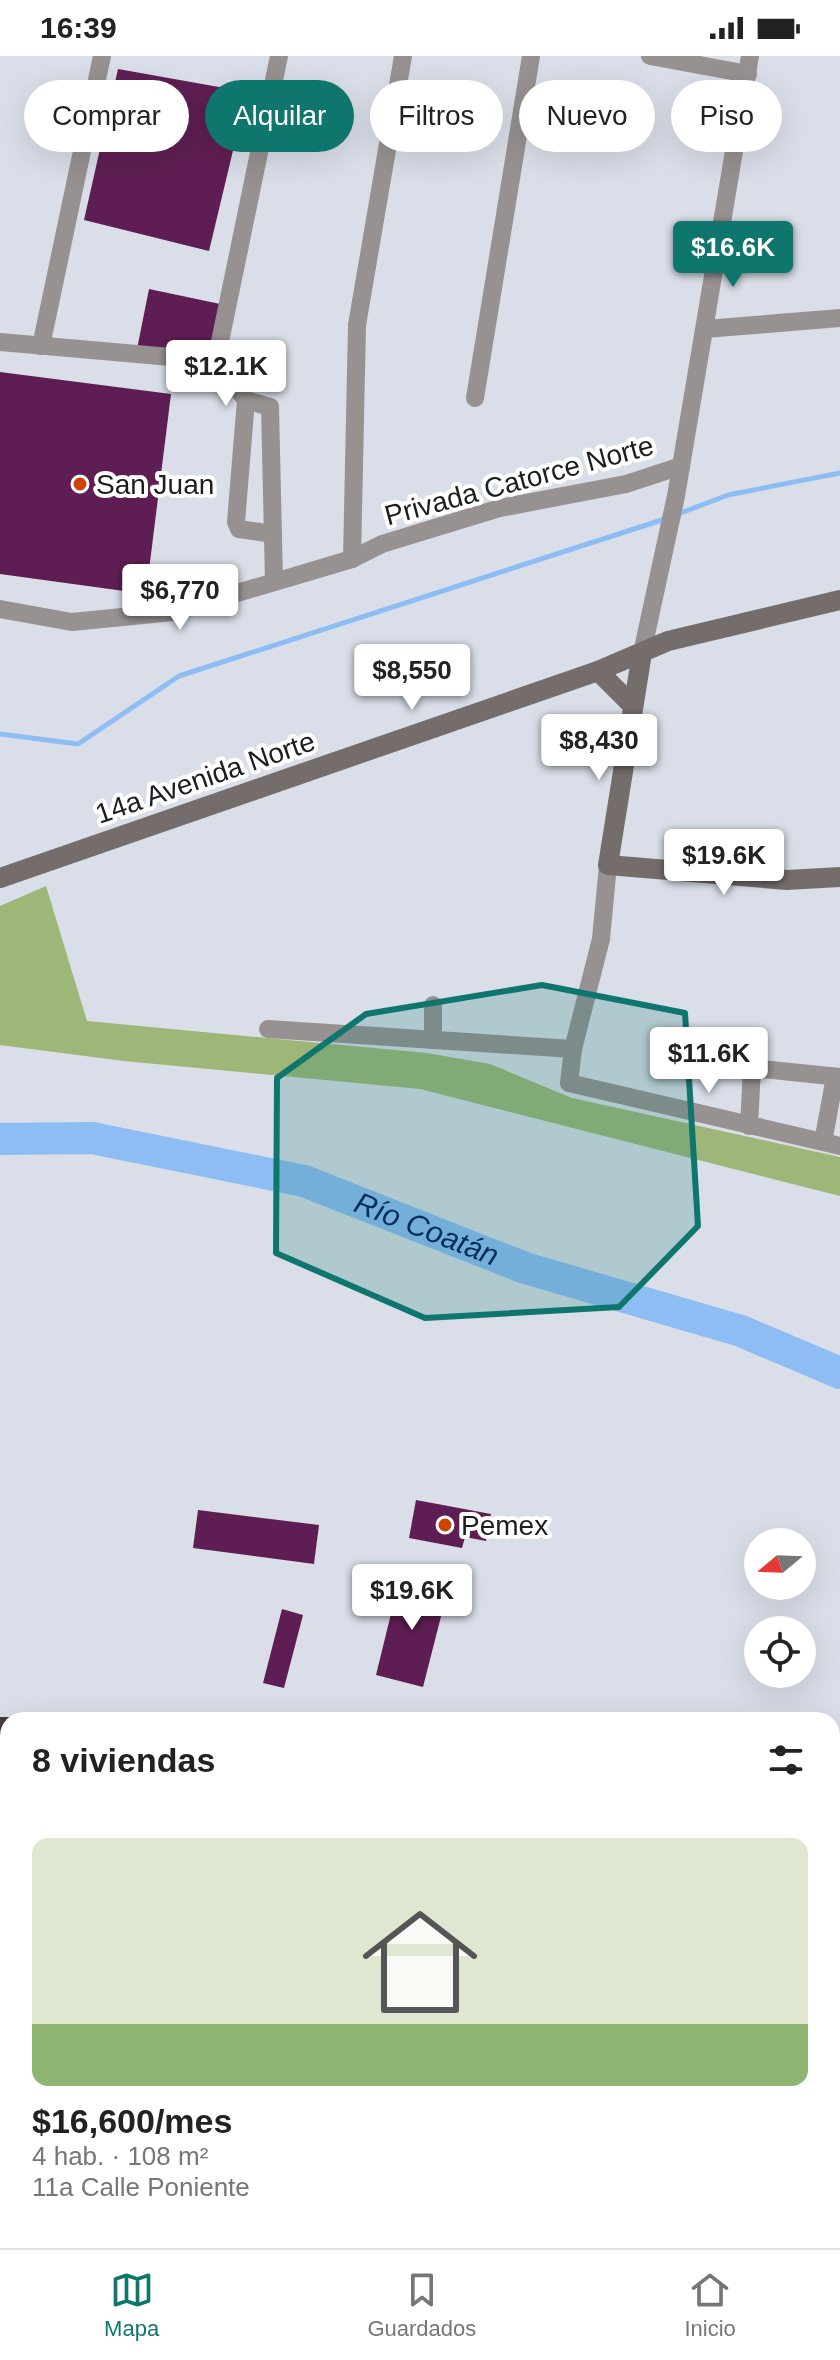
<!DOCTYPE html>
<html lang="es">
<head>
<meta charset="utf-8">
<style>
	body { margin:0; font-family:Arial,sans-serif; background:#f2f2f2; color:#222; height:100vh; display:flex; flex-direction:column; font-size:30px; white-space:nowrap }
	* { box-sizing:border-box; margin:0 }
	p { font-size:26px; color:#767676 }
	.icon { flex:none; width:44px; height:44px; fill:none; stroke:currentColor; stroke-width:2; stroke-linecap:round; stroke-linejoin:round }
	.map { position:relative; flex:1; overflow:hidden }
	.panel { position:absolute; left:0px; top:1656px; width:840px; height:536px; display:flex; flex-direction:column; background:#fff; border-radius:24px 24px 0 0; box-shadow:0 8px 32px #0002 }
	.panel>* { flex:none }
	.banner { position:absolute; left:24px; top:24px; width:792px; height:72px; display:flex; gap:16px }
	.needle { width:52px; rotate:251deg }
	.buttons { position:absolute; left:744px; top:1472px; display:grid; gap:16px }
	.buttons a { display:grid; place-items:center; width:72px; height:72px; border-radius:50%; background:#fff; box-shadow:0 8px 32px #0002; font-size:40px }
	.price { position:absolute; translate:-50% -68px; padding:0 18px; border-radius:8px; background:#fff; color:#222; font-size:26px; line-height:52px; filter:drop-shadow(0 2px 4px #0008) }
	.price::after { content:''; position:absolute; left:50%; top:48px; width:24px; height:18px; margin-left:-12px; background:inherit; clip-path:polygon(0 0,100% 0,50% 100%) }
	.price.active { background:#0f766e; color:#fff }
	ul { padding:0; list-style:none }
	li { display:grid; align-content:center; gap:16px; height:424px; padding:0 32px }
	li+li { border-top:2px solid #e0e0e0 }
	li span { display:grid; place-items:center; height:248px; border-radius:16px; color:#555 }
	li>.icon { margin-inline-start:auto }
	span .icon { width:144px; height:144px; fill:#fffc; stroke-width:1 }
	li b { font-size:34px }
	h2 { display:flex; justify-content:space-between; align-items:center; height:96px; padding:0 32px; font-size:34px }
	.chip { padding:0 28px; border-radius:36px; background:#fff; box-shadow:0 8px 32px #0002; font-size:28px; line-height:72px }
	.chip.active { background:#0f766e; color:#fff }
	.status { display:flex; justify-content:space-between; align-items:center; height:56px; padding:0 40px; background:#fff; direction:ltr }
	.status svg { height:22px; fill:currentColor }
	.tabs { display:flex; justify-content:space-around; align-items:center; height:112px; border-top:2px solid #e0e0e0; background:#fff; font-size:22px; color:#767676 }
	.tabs a { display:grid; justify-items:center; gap:4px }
	.tabs .active { color:#0f766e }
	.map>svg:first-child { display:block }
	.green { fill:#9eb779 }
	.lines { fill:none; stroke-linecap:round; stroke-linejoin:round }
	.stream { stroke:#8ebdf4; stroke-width:5 }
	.river { stroke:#8ebdf4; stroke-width:32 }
	.building { fill:#5f1e53 }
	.street { stroke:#979191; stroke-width:18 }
	.secondary { stroke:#746d6c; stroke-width:20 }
	.highway { stroke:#473d3c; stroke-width:24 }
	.marked { fill:#0f766e; fill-opacity:0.2; stroke:#0f766e; stroke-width:6; stroke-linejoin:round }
	.poi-dot { fill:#ca4403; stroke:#fff; stroke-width:3 }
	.labels { text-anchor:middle; stroke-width:8; stroke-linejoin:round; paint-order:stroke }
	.street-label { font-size:28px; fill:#1b1d20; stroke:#fff }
	.poi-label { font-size:28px; fill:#1b1d20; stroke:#fff; text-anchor:start }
	.water-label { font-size:30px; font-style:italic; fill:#032f59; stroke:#fff }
</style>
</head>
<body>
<div class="status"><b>16:39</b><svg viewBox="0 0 49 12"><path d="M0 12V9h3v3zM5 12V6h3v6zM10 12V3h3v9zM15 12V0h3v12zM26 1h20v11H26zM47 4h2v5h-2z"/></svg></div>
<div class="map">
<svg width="840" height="2192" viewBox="0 0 840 2192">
	<rect width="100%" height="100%" fill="#d9dee8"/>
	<path class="green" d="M 46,830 L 87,965 L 427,997 L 490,1008 L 572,1042 L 840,1101 L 840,1140 L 420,1033 L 124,1005 L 0,989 L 0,850 Z"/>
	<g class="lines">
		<g class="stream">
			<path d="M 678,458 L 728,439 L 840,417"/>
			<path d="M 0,678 L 78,688 L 179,620 L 665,463"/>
		</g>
		<path class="river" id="s1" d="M 0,1083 L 92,1082 L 304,1125 L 525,1212 L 741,1275 L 840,1317"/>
	</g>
	<g class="building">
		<path d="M 118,13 L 247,36 L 209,195 L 84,164 Z"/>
		<path d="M 149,233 L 225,249 L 215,293 L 137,293 Z"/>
		<path d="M 0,316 L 171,338 L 146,538 L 0,518 Z"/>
		<path d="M 416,1444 L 491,1458 L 486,1485 L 465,1481 L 462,1492 L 409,1482 Z"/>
		<path d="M 198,1454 L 319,1469 L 314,1508 L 193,1492 Z"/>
		<path d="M 400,1521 L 448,1533 L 423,1631 L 376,1619 Z"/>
		<path d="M 282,1553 L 303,1559 L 284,1632 L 263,1627 Z"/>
	</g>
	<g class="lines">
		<g class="street">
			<path d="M 650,0 L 748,18"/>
			<path d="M 705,273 L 840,262"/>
			<path d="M 0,286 L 216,305"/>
			<path d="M 41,290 L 102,0"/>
			<path d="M 475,342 L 531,0"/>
			<path d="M 246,344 L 236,466 L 239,473 L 273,478"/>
			<path d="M 352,503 L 357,269 L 403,0"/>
			<path d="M 274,525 L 270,351 L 246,344 L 216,305 L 279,0"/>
			<path d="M 0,553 L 72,566 L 173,556 L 352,503 L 382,488 L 500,452 L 626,428 L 681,410"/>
			<path d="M 642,597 L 676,440 L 750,0"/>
			<path d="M 608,809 L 601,883 L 573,993 L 569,1027 L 840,1090"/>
			<path d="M 268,973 L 573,993"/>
			<path d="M 433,984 L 433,949"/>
			<path d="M 749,1070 L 752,1012 L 840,1021"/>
			<path d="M 823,1086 L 835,1021"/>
			<path d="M 832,2147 L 840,2131"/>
			<path d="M 642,2192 L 644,2184"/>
			<path d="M 810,2192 L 814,2184"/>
		</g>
		<g class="secondary">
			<path d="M 642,597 L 608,809 L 787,824 L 840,821"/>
			<path d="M 598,615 L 633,650"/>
			<path d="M 0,822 L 598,615 L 668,585 L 840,544"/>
		</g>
		<g class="highway">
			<path d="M 0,1673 L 8,1673"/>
			<path d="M 0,1700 L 8,1701"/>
			<path d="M 832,1857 L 840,1861"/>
			<path d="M 832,1888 L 840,1893"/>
			<path d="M 832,1916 L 840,1918"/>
		</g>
	</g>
	<path class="marked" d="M 542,929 L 685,957 L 698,1170 L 619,1251 L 425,1262 L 276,1197 L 277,1022 L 366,958 Z"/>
	<g class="poi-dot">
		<circle cx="80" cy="428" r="8"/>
		<circle cx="445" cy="1469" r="8"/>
	</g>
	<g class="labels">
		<g class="street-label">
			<text transform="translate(519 424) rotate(-15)" y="10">Privada Catorce Norte</text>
			<text transform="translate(205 721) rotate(-19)" y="10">14a Avenida Norte</text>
		</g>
		<g class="poi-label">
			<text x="96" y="438">San Juan</text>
			<text x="461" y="1479">Pemex</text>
		</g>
		<g class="water-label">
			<text dy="10" stroke="none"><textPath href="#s1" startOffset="440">Río Coatán</textPath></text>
		</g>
	</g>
</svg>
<div class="buttons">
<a><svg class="needle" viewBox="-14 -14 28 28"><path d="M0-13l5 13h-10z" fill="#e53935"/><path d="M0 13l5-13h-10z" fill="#767676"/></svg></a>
<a><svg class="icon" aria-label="locate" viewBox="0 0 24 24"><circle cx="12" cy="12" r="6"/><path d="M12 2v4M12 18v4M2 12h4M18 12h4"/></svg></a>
</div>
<b class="price active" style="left:733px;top:233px">$16.6K</b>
<b class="price" style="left:226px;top:352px">$12.1K</b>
<b class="price" style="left:180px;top:576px">$6,770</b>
<b class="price" style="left:412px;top:656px">$8,550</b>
<b class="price" style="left:599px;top:726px">$8,430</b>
<b class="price" style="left:724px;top:841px">$19.6K</b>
<b class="price" style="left:709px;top:1039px">$11.6K</b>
<b class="price" style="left:412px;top:1576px">$19.6K</b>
<div class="banner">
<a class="chip">Comprar</a>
<a class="chip active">Alquilar</a>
<a class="chip">Filtros</a>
<a class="chip">Nuevo</a>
<a class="chip">Piso</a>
</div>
<section class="panel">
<h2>8 viviendas<svg class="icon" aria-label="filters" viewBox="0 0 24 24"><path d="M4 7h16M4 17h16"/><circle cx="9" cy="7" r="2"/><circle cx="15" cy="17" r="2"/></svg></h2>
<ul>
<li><span style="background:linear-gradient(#dfe7d0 75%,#8fb573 0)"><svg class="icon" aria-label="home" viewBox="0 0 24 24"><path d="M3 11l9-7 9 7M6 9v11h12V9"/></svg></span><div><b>$16,600/mes</b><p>4 hab. · 108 m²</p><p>11a Calle Poniente</p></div></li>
</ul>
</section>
</div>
<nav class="tabs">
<a class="active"><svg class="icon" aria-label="map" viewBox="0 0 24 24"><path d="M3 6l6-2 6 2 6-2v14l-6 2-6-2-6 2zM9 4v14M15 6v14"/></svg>Mapa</a>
<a><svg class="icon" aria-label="saved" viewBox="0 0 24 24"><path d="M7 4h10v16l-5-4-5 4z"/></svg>Guardados</a>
<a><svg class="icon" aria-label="home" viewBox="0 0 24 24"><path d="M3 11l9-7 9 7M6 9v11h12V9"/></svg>Inicio</a>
</nav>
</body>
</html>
